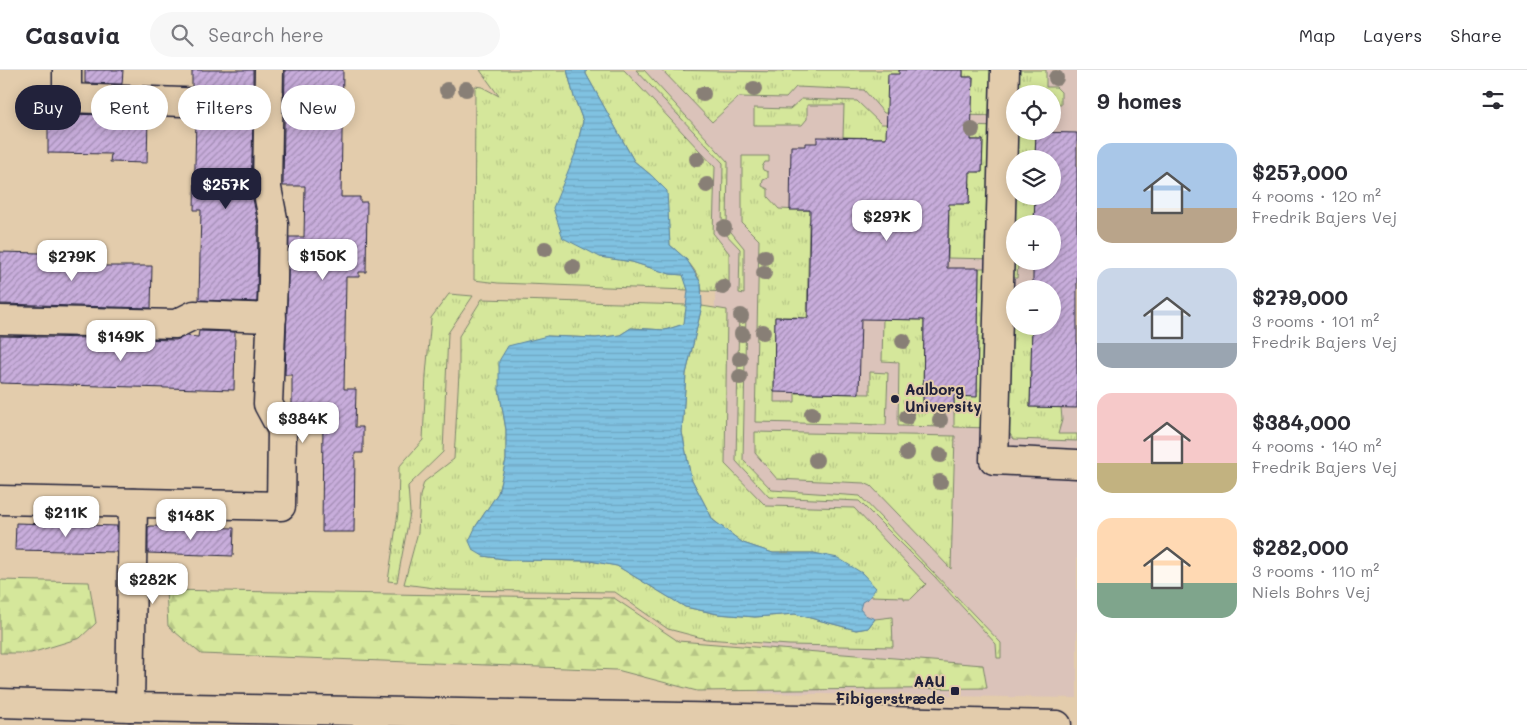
<!DOCTYPE html>
<html lang="en">
<head>
<meta charset="utf-8">
<style>
	body { margin:0; font-family:Mali,sans-serif; background:#f7f7f7; color:#2b2b33; height:100vh; display:flex; flex-direction:column; font-size:19px; white-space:nowrap }
	* { box-sizing:border-box; margin:0 }
	p { font-size:16px; color:#7c7c81 }
	.icon { flex:none; width:28px; height:28px; fill:none; stroke:currentColor; stroke-width:2; stroke-linecap:round; stroke-linejoin:round }
	.map { position:relative; flex:1; overflow:hidden }
	.side { display:flex; flex-direction:column; background:#fff; width:450px }
	.side>* { flex:none }
	.banner { position:absolute; left:15px; top:15px; width:475px; height:45px; display:flex; gap:10px }
	.fabs { position:absolute; left:1006px; top:15px; display:grid; gap:10px }
	.fabs a { display:grid; place-items:center; width:55px; height:55px; border-radius:50%; background:#fff; box-shadow:0 2px 12px #0003; font-size:25px }
	.price { position:absolute; translate:-50% -42px; padding:0 11px; border-radius:10px; background:#fff; color:#222; font-size:16px; line-height:32px; filter:drop-shadow(0 1px 2px #0008) }
	.price::after { content:''; position:absolute; left:50%; top:30px; width:15px; height:11px; margin-left:-8px; background:inherit; clip-path:polygon(0 0,100% 0,50% 100%) }
	.price.current { background:#22223b; color:#fff }
	ul { padding:0; list-style:none }
	li { display:flex; align-items:center; gap:15px; height:125px; padding:0 20px }
	li span { display:grid; place-items:center; flex:none; width:140px; height:100px; border-radius:15px; color:#555 }
	li>.icon { margin-inline-start:auto }
	span .icon { width:60px; height:60px; fill:#fffc; stroke-width:1 }
	li b { font-size:21px }
	h2 { display:flex; justify-content:space-between; align-items:center; height:60px; padding:0 20px; font-size:21px }
	.pill { padding:0 18px; border-radius:22px; background:#fff; box-shadow:0 2px 12px #0003; font-size:18px; line-height:45px }
	.pill.current { background:#22223b; color:#fff }
	header { display:flex; align-items:center; gap:30px; box-sizing:border-box; height:70px; padding:0 25px; background:#fff; border-bottom:1px solid #e1e1e2 }
	header strong { font-size:24px }
	nav { display:flex; gap:28px; margin-inline-start:auto; font-size:18px }
	.search { width:350px; height:45px; background:#f7f7f7; display:flex; align-items:center; gap:12px; box-sizing:border-box; padding:0 18px; border-radius:28px; color:#7c7c81; font-size:19px }
	main { display:flex; flex:1; min-height:0 }
	.map>svg:first-child { display:block }
	.built { fill:#dbc3ba; fill-rule:evenodd }
	.grass { fill:url(#grass-tufts); stroke:#7c846b }
	.forest { fill:url(#forest-firs); stroke:#7c846b }
	.water { fill:url(#water-rules); stroke:#5a829f }
	.building { fill:url(#building-hatch); stroke:#22223b }
	.lines { fill:none; stroke-linecap:round; stroke-linejoin:round }
	.minor-casing { stroke:#22223b; stroke-width:31 }
	.minor { stroke:#e3ccac; stroke-width:28 }
	.tree { fill:#887f76 }
	.poi-dot { fill:#22223b; stroke:#e3ccac; stroke-width:2 }
	.labels { text-anchor:middle; stroke-width:4; stroke-linejoin:round; paint-order:stroke }
	.poi-label { font-size:15px; font-weight:bold; fill:#22223b; stroke:#e3ccac; text-anchor:start }
</style>
</head>
<body>
<header>
<strong>Casavia</strong>
<div class="search"><svg class="icon" aria-label="search" viewBox="0 0 24 24"><circle cx="10" cy="10" r="6"/><path d="M15 15l6 6"/></svg>Search here</div>
<nav><a>Map</a><a>Layers</a><a>Share</a></nav>
</header>
<main>
<div class="map">
<svg width="1077" height="655" viewBox="0 0 1077 655">
	<defs>
		<pattern id="grass-tufts" width="24" height="20" patternUnits="userSpaceOnUse" patternTransform="scale(1.25)"><rect width="24" height="20" fill="#d5e79b"/><path d="M3 7l-1-3M5 7V3M7 7l1-3M15 17l-1-3M17 17v-4M19 17l1-3" fill="none" stroke="#b7c686"/></pattern>
		<pattern id="forest-firs" width="22" height="20" patternUnits="userSpaceOnUse" patternTransform="scale(1.25)"><rect width="22" height="20" fill="#d5e79b"/><path d="M5 1l3.5 6h-7zM16 11l3.5 6h-7z" fill="#b7c686"/></pattern>
		<pattern id="water-rules" width="6" height="5" patternUnits="userSpaceOnUse" patternTransform="scale(1.25)"><rect width="6" height="5" fill="#80c2e1"/><path d="M0 2.5h6" fill="none" stroke="#6ea6c2"/></pattern>
		<pattern id="building-hatch" width="6" height="6" patternUnits="userSpaceOnUse" patternTransform="scale(1.25)"><rect width="6" height="6" fill="#c8addb"/><path d="M-1 1l2-2M0 6l6-6M5 7l2-2" fill="none" stroke="#a28cb3"/></pattern>
	</defs>
	<rect width="100%" height="100%" fill="#e3ccac"/>
	<filter id="ink" filterUnits="userSpaceOnUse"><feTurbulence type="fractalNoise" baseFrequency=".02" numOctaves="2"/><feDisplacementMap in="SourceGraphic" scale="10" xChannelSelector="R" yChannelSelector="G"/><feConvolveMatrix kernelMatrix="1 2 1 2 8 2 1 2 1" color-interpolation-filters="sRGB"/></filter>
	<g filter="url(#ink)">
		<path class="built" d="M 602,0 L 1077,0 L 1077,628 L 759,623 L 766,458 L 710,403 L 716,195 ZM 1015,24 L 1052,24 L 1052,61 L 1015,61 ZM 1015,89 L 1052,89 L 1052,126 L 1015,126 ZM 1015,154 L 1052,154 L 1052,191 L 1015,191 ZM 1015,219 L 1052,219 L 1052,256 L 1015,256 Z"/>
		<g class="grass">
			<path d="M 480,0 L 567,0 L 574,27 L 583,51 L 575,84 L 600,187 L 632,192 L 670,204 L 684,205 L 688,220 L 498,213 L 474,210 L 475,16 L 482,17 L 499,26 Z"/>
			<path d="M 586,0 L 624,0 L 715,97 L 713,163 L 729,183 L 729,222 L 702,221 C 700,201 684,187 670,175 L 668,151 L 652,106 L 634,91 L 586,4 Z"/>
			<path d="M 636,0 L 644,0 L 728,92 L 727,157 L 744,178 L 744,224 L 739,223 L 740,179 L 722,160 L 723,93 Z"/>
			<path d="M 662,0 L 783,2 L 783,0 L 899,0 L 972,28 L 973,7 L 963,7 L 963,0 L 1001,0 L 999,46 L 884,43 L 864,20 L 796,17 L 786,28 L 739,27 L 712,52 Z"/>
			<path d="M 1015,0 L 1046,0 L 1046,17 L 1056,17 L 1061,22 L 1061,35 L 1056,35 L 1053,29 L 1052,24 L 1015,24 L 1015,61 L 1036,61 L 1035,89 L 1015,89 L 1015,126 L 1035,126 L 1034,154 L 1015,154 L 1015,191 L 1033,191 L 1033,195 L 1018,195 L 1017,208 L 1007,208 Z"/>
			<path d="M 801,29 L 857,31 L 881,54 L 930,55 L 930,69 L 843,67 L 844,35 L 807,35 L 807,49 L 802,55 L 754,55 L 754,38 L 790,39 Z"/>
			<path d="M 939,55 L 998,57 L 995,189 L 948,188 L 949,145 L 927,144 L 927,133 L 969,134 L 970,113 L 961,101 L 982,102 L 983,70 L 939,69 Z"/>
			<path d="M 742,86 L 769,86 L 769,92 L 765,92 L 762,97 L 763,100 L 768,102 L 768,108 L 763,110 L 762,116 L 768,119 L 768,127 L 779,139 L 821,141 L 809,152 L 807,257 L 797,247 L 775,247 L 774,332 L 795,332 L 795,323 L 870,324 L 870,302 L 888,303 L 886,355 L 755,352 L 759,170 L 742,153 Z"/>
			<path d="M 979,198 L 995,198 L 991,358 L 954,357 L 954,326 L 977,326 Z"/>
			<path d="M 1005,220 L 1015,220 L 1015,256 L 1032,256 L 1030,337 L 1061,337 L 1062,350 L 1058,364 L 1077,364 L 1077,371 L 1014,369 L 1003,356 Z"/>
			<path d="M 449,224 L 473,226 L 448,263 L 443,382 L 408,416 L 410,443 L 397,512 L 388,511 L 398,443 L 399,397 L 423,370 L 426,305 L 431,248 Z"/>
			<path d="M 482,229 L 687,235 L 684,254 L 665,260 L 631,258 L 620,265 L 596,268 L 547,266 L 499,319 L 506,360 L 506,390 L 498,423 L 476,456 L 483,486 L 511,490 L 590,491 L 617,496 L 685,537 L 717,544 L 755,547 L 795,544 L 856,560 L 868,558 L 875,549 L 892,547 L 893,577 L 789,575 L 706,569 L 668,559 L 615,522 L 449,520 L 404,514 L 418,462 L 420,426 L 424,412 L 454,389 L 459,303 L 459,266 Z"/>
			<path d="M 702,236 L 727,240 L 725,394 L 766,436 L 854,438 L 926,514 L 911,529 L 904,529 L 904,527 L 870,526 L 875,518 L 862,503 L 814,483 L 773,483 L 743,473 L 713,450 L 691,408 L 682,362 L 686,304 Z"/>
			<path d="M 739,241 L 746,242 L 743,390 L 772,420 L 860,426 L 1001,573 L 1001,588 L 997,588 L 996,574 L 935,507 L 859,431 L 769,427 L 736,391 Z"/>
			<path d="M 883,249 L 924,250 L 923,335 L 945,336 L 945,357 L 898,356 L 899,292 L 882,291 Z"/>
			<path d="M 755,362 L 955,366 L 951,499 L 871,416 L 864,413 L 777,409 L 755,383 Z"/>
		</g>
		<g class="forest">
			<path d="M 0,510 L 89,512 L 96,553 L 80,568 L 31,583 L 0,583 Z"/>
			<path d="M 166,520 L 614,528 L 678,571 L 983,595 L 987,618 L 697,621 L 617,600 L 201,584 L 168,556 Z"/>
		</g>
		<path class="water" d="M 567,0 L 586,0 L 586,4 L 634,91 L 652,106 L 667,121 L 670,175 L 687,190 L 701,213 L 702,236 L 686,304 L 682,362 L 691,408 L 713,450 L 743,473 L 773,483 L 814,483 L 838,488 L 862,503 L 876,518 L 869,528 L 862,532 L 860,539 L 865,545 L 875,549 L 868,558 L 856,560 L 795,544 L 755,547 L 718,544 L 685,537 L 617,496 L 590,491 L 511,490 L 483,486 L 473,480 L 469,471 L 476,456 L 498,423 L 506,390 L 506,360 L 499,319 L 499,291 L 508,276 L 547,266 L 596,268 L 620,265 L 631,258 L 665,260 L 684,254 L 688,220 L 683,205 L 670,204 L 632,192 L 600,187 L 563,168 L 553,138 L 575,84 L 583,51 L 574,27 Z"/>
		<g class="building">
			<path d="M 85,0 L 123,0 L 122,14 L 85,13 Z"/>
			<path d="M 192,0 L 253,0 L 253,19 L 192,17 Z"/>
			<path d="M 285,0 L 343,0 L 341,127 L 360,127 L 360,132 L 367,132 L 366,202 L 359,202 L 359,207 L 346,207 L 344,319 L 356,319 L 355,357 L 363,357 L 363,383 L 355,383 L 354,462 L 322,462 L 323,350 L 294,349 L 292,345 L 292,305 L 285,305 L 289,167 L 304,167 L 305,116 L 283,116 Z"/>
			<path d="M 899,0 L 963,0 L 963,7 L 973,7 L 971,70 L 983,70 L 982,102 L 970,102 L 969,134 L 949,134 L 947,198 L 979,198 L 977,327 L 954,326 L 954,336 L 923,335 L 924,250 L 861,249 L 859,324 L 774,322 L 775,247 L 808,248 L 810,140 L 790,140 L 791,76 L 805,76 L 805,73 L 817,73 L 817,67 L 886,68 L 888,4 L 899,4 Z"/>
			<path d="M 48,39 L 56,39 L 59,42 L 66,44 L 148,46 L 147,93 L 110,92 L 111,84 L 48,83 Z"/>
			<path d="M 196,48 L 253,50 L 251,118 L 258,155 L 257,232 L 199,230 L 201,140 L 194,140 Z"/>
			<path d="M 1036,62 L 1077,63 L 1077,338 L 1030,337 L 1032,256 L 1052,256 L 1052,219 L 1033,219 L 1033,191 L 1052,191 L 1052,154 L 1034,154 L 1035,126 L 1052,126 L 1052,89 L 1035,89 Z"/>
			<path d="M 0,182 L 81,184 L 80,188 L 88,188 L 88,196 L 152,196 L 151,238 L 0,234 Z"/>
			<path d="M 199,261 L 235,262 L 234,320 L 0,313 L 0,266 L 176,270 L 186,266 L 198,267 Z"/>
			<path d="M 16,453 L 117,456 L 117,482 L 15,480 Z"/>
			<path d="M 151,456 L 234,458 L 233,486 L 148,483 L 148,457 Z"/>
		</g>
		<g class="lines">
			<g class="minor-casing">
				<g id="minor">
					<path d="M 67,0 L 67,28 L 268,35"/>
					<path d="M 1005,0 L 994,390 L 1077,394"/>
					<path d="M 0,250 L 176,254 L 194,245 L 272,248"/>
					<path d="M 0,430 L 281,436 L 282,360 L 268,334 L 273,211 L 274,154 L 267,118 L 269,0"/>
					<path d="M 0,633 L 130,637 L 803,649 L 1057,655"/>
					<path d="M 130,637 L 133,433"/>
				</g>
			</g>
			<use href="#minor" class="minor"/>
		</g>
		<g class="tree">
			<circle cx="1056" cy="8" r="8"/>
			<circle cx="466" cy="19" r="8"/>
			<circle cx="754" cy="19" r="8"/>
			<circle cx="447" cy="20" r="8"/>
			<circle cx="703" cy="24" r="8"/>
			<circle cx="972" cy="60" r="8"/>
			<circle cx="697" cy="89" r="8"/>
			<circle cx="707" cy="115" r="8"/>
			<circle cx="724" cy="158" r="8"/>
			<circle cx="545" cy="179" r="8"/>
			<circle cx="765" cy="187" r="8"/>
			<circle cx="573" cy="197" r="8"/>
			<circle cx="764" cy="203" r="8"/>
			<circle cx="723" cy="217" r="8"/>
			<circle cx="741" cy="246" r="8"/>
			<circle cx="763" cy="262" r="8"/>
			<circle cx="742" cy="264" r="8"/>
			<circle cx="903" cy="271" r="8"/>
			<circle cx="740" cy="289" r="8"/>
			<circle cx="740" cy="307" r="8"/>
			<circle cx="812" cy="344" r="8"/>
			<circle cx="907" cy="347" r="8"/>
			<circle cx="940" cy="350" r="8"/>
			<circle cx="907" cy="383" r="8"/>
			<circle cx="940" cy="385" r="8"/>
			<circle cx="816" cy="390" r="8"/>
			<circle cx="940" cy="412" r="8"/>
		</g>
	</g>
	<g class="poi-dot">
		<circle cx="895" cy="329" r="5"/>
		<rect x="950" y="616" width="10" height="10" rx="2.5"/>
	</g>
	<g class="labels">
		<g class="poi-label">
			<text x="905" y="325">Aalborg<tspan x="905" dy="17">University</tspan></text>
			<text x="945" y="617" text-anchor="end">AAU<tspan x="945" dy="17">Fibigerstræde</tspan></text>
		</g>
	</g>
</svg>
<div class="fabs">
<a><svg class="icon" aria-label="locate" viewBox="0 0 24 24"><circle cx="12" cy="12" r="6"/><path d="M12 2v4M12 18v4M2 12h4M18 12h4"/></svg></a>
<a><svg class="icon" aria-label="layers" viewBox="0 0 24 24"><path d="M12 4l9 5-9 5-9-5zM3 14l9 5 9-5"/></svg></a>
<a>+</a>
<a>−</a>
</div>
<b class="price current" style="left:226px;top:140px">$257K</b>
<b class="price" style="left:887px;top:172px">$297K</b>
<b class="price" style="left:323px;top:211px">$150K</b>
<b class="price" style="left:72px;top:212px">$279K</b>
<b class="price" style="left:121px;top:292px">$149K</b>
<b class="price" style="left:303px;top:374px">$384K</b>
<b class="price" style="left:66px;top:468px">$211K</b>
<b class="price" style="left:191px;top:471px">$148K</b>
<b class="price" style="left:153px;top:535px">$282K</b>
<div class="banner">
<a class="pill current">Buy</a>
<a class="pill">Rent</a>
<a class="pill">Filters</a>
<a class="pill">New</a>
</div>
</div>
<section class="side">
<h2>9 homes<svg class="icon" aria-label="filters" viewBox="0 0 24 24"><path d="M4 7h16M4 17h16"/><circle cx="9" cy="7" r="2"/><circle cx="15" cy="17" r="2"/></svg></h2>
<ul>
<li><span style="background:linear-gradient(#a9c7e8 65%,#b9a48a 0)"><svg class="icon" aria-label="home" viewBox="0 0 24 24"><path d="M3 11l9-7 9 7M6 9v11h12V9"/></svg></span><div><b>$257,000</b><p>4 rooms · 120 m²</p><p>Fredrik Bajers Vej</p></div></li>
<li><span style="background:linear-gradient(#c9d6e8 75%,#9aa5b1 0)"><svg class="icon" aria-label="home" viewBox="0 0 24 24"><path d="M3 11l9-7 9 7M6 9v11h12V9"/></svg></span><div><b>$279,000</b><p>3 rooms · 101 m²</p><p>Fredrik Bajers Vej</p></div></li>
<li><span style="background:linear-gradient(#f6c9c9 70%,#c2b280 0)"><svg class="icon" aria-label="home" viewBox="0 0 24 24"><path d="M3 11l9-7 9 7M6 9v11h12V9"/></svg></span><div><b>$384,000</b><p>4 rooms · 140 m²</p><p>Fredrik Bajers Vej</p></div></li>
<li><span style="background:linear-gradient(#ffd9b3 65%,#7fa58c 0)"><svg class="icon" aria-label="home" viewBox="0 0 24 24"><path d="M3 11l9-7 9 7M6 9v11h12V9"/></svg></span><div><b>$282,000</b><p>3 rooms · 110 m²</p><p>Niels Bohrs Vej</p></div></li>
</ul>
</section>
</main>
</body>
</html>
